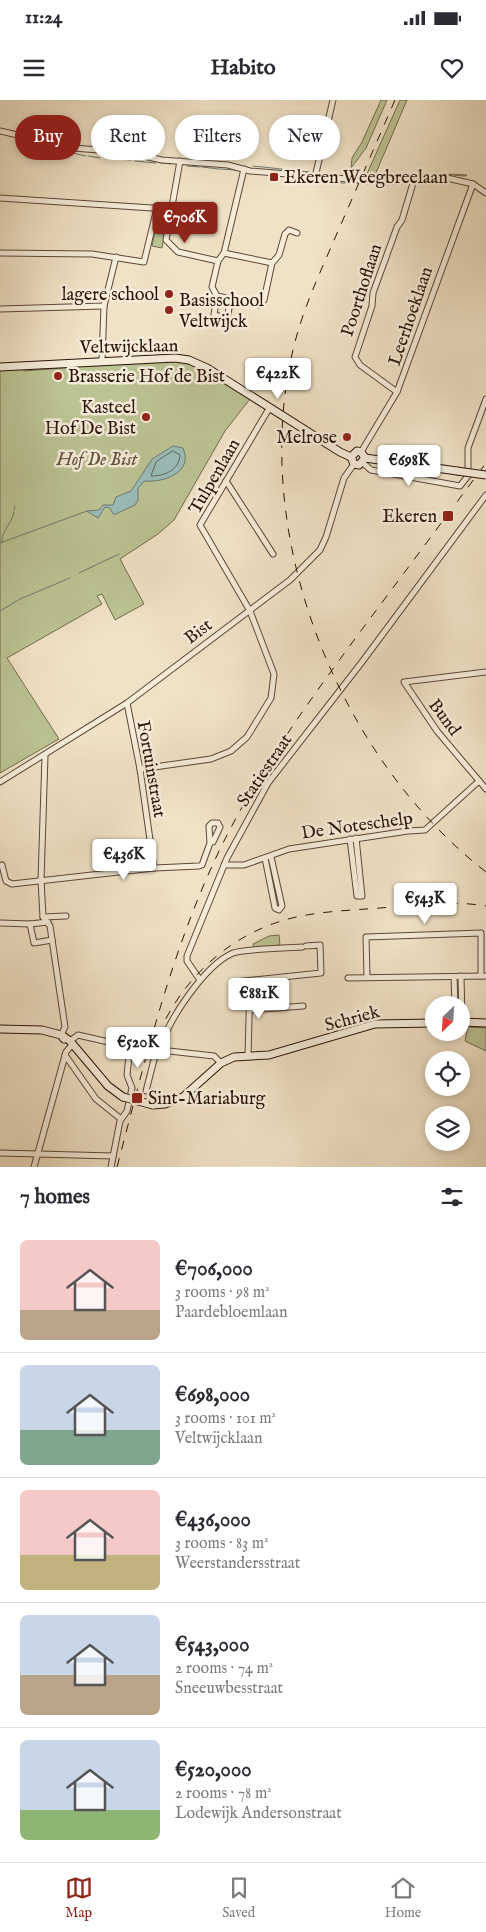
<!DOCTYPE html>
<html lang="en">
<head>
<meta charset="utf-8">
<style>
	body { margin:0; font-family:"IM FELL English",serif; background:#f2f2f3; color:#2b2b33; height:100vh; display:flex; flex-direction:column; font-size:19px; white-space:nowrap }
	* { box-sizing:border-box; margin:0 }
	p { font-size:16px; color:#7c7c81 }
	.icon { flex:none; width:28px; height:28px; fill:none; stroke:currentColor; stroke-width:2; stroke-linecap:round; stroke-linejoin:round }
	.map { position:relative; height:1067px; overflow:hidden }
	.panel { display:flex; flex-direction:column; background:#fff; flex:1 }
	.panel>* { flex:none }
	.top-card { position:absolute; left:15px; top:15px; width:456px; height:45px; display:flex; gap:10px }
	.needle { width:32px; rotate:205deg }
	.fabs { position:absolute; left:425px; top:896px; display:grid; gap:10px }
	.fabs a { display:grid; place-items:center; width:45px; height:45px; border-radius:50%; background:#fff; box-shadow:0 2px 8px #0003; font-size:25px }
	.price { position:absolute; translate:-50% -42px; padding:0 11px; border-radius:5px; background:#fff; color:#222; font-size:16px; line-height:32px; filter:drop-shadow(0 1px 2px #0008) }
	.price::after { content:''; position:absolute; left:50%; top:30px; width:15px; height:11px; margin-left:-8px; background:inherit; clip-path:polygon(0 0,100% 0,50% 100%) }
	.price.selected { background:#8f2418; color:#fff }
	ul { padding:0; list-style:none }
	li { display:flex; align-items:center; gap:15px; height:125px; padding:0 20px }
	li+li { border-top:1px solid #e1e1e2 }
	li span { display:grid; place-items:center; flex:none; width:140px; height:100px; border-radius:8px; color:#555 }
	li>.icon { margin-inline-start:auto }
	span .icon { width:60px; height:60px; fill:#fffc; stroke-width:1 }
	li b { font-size:21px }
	h2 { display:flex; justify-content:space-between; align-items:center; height:60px; padding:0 20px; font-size:21px }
	.chip { padding:0 18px; border-radius:22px; background:#fff; box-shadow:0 2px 8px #0003; font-size:18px; line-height:45px }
	.chip.selected { background:#8f2418; color:#fff }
	.status { display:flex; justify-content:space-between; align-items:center; height:35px; padding:0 25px; background:#fff; direction:ltr }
	.status svg { height:14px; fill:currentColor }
	header { display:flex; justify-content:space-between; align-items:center; height:65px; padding:0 20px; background:#fff; font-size:22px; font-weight:800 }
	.menu { display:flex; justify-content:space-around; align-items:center; height:70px; border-top:1px solid #e1e1e2; background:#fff; font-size:14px; color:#7c7c81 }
	.menu a { display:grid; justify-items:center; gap:2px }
	.menu .selected { color:#8f2418 }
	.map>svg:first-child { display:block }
	.green { fill:#bcc393; stroke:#736b4e }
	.water { fill:#9abdb8; stroke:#6d7972 }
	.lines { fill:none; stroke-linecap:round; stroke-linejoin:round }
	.shore { stroke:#626860; stroke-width:1 }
	.stream { stroke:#6d7972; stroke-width:1 }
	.street-casing { stroke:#5c4738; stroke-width:7 }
	.secondary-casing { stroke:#2a1308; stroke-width:9 }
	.street { stroke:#f5ecda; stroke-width:5 }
	.secondary { stroke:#f5ecda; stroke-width:7 }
	.rail { stroke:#2a1308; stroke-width:1; stroke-dasharray:9 9; stroke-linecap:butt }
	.secondary-bridge-casing { stroke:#2a1308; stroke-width:9; stroke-linecap:butt }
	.secondary-bridge { stroke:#f5ecda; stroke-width:7 }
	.poi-dot { fill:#8f2418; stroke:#f5ecda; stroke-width:2 }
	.labels { text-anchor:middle; stroke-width:5; stroke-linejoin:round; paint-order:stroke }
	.poi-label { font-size:18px; fill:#2a1308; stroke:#f5ecda; text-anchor:start }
	.street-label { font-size:18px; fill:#2a1308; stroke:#f5ecda }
	.park-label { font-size:18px; font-style:italic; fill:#5d5139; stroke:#f5ecda }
</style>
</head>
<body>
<div class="status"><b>11:24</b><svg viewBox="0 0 49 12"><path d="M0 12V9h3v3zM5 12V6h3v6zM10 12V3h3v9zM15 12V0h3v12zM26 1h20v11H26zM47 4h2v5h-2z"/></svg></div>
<header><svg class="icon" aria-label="menu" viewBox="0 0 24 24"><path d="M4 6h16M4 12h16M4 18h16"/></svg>Habito<svg class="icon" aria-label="heart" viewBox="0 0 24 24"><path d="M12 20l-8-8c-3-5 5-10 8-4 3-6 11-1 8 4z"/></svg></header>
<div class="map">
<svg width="486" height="1067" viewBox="0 0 486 1067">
	<rect width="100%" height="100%" fill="#f0e2c6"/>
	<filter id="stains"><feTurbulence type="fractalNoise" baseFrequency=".004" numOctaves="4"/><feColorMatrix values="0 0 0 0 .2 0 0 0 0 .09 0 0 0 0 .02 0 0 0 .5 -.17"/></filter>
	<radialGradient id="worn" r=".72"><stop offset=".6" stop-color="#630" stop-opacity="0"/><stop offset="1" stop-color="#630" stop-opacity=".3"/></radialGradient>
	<g class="green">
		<path d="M 381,0 L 387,0 L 366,48 L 351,68 L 352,58 L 362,42 Z"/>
		<path d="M 400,0 L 407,0 L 375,75 C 406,79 436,72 467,75 L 465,76 L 438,74 L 399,79 L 366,76 Z"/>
		<path d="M 160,114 L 165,116 L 166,126 L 163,125 L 161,133 L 164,135 L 162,148 L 152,146 L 157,122 L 155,121 Z"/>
		<path d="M 177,261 L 196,266 L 250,299 L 225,331 L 174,420 L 158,434 L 120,459 L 144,504 L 115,520 L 102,494 L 97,496 L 102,504 L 7,558 L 59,639 L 0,673 L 0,270 L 23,269 L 24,271 L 75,267 L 80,264 Z"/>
		<path d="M 279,835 L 280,845 L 254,848 L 253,844 L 269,836 Z"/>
		<path d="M 468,927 L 486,928 L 486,951 L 465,941 Z"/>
	</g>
	<path class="water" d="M 173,346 L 183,348 C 194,372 164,383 144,381 L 138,388 L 138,400 L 135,405 L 116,414 L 113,414 L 110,408 L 105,407 L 98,418 L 87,411 L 99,410 L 103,405 L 113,405 L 116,397 L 131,391 L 152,359 Z"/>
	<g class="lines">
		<path class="shore" d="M 173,351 L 180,355 C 179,370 165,376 151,376 L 156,362 Z"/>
		<g class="stream">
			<path d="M 43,46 L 86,56"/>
			<path d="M 88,56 L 100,58"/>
			<path d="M 105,58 L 111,59"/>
			<path d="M 116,59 L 131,60"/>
			<path d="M 135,61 L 145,62"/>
			<path d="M 146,62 L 156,63"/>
			<path d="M 161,63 L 171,64"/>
			<path d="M 187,66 L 200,67"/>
			<path d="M 253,66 L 310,72"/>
			<path d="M 202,67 L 219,69"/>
			<path d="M 220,69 L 235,70"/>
			<path d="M 324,83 L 365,83"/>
			<path d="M 14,410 L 15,406"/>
			<path d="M 2,442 C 1,431 12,424 14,412"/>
			<path d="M 0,443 L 87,411"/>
			<path d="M 79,473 L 119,454"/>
			<path d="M 0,511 L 20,499 L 70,478"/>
		</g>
		<g class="street-casing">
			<g id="street">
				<path d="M 0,31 L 73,48 L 125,52 L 162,60 L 228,65 L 250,71 L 384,82 L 447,78 L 473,84 L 486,93"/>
				<path d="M 180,61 L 166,140 L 178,152 L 218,161"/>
				<path d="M 315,77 L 333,0"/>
				<path d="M 0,98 L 152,108 L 170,111"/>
				<path d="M 0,153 L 92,154 L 144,162 L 157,108"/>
				<path d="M 224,153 L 272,163"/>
				<path d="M 217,196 L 259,205 L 264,200 L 272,163 L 279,155 L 285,134 L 289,130 L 297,133"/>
				<path d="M 231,199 L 227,218 L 214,215 L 217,196 L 212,187 L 218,161 L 224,153 L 244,69"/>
				<path d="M 0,209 L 104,206"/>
				<path d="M 102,260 L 104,206 L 116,157"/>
				<path d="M 397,292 L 360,265 L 355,257 L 372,206 L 373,193 L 397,127 L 402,120 L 414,80"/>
				<path d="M 361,352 L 397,292 L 473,84"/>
				<path d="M 363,363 L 371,370 L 460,386 L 468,376 L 468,348 L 486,299"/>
				<path d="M 226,381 L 273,454"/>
				<path d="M 486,572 L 404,582 L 437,631 L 486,689"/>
				<path d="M 127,603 L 140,669 L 154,768"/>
				<path d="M 45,656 L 41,780 L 43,817 L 50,826 L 65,927 L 61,935"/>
				<path d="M 140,669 L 211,659 L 231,651 L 247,637 L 271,598 L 274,574 L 250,511 L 200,425 L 270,307"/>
				<path d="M 0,682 L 127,603 L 290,480 L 320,450 L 326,437 L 344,378 L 354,364"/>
				<path d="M 350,739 L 357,796 L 362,796 L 356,738"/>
				<path d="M 265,758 L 275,808 L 279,810 L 282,806 L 271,757"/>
				<path d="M 224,765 L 244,765 L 289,749 L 408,731 L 425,730 L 479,681"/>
				<path d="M 0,766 L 2,765 L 6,781 L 12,784 L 154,768 L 199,766 L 202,765 L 210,743 L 213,742 L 220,727 L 218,723 L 212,723 L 209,726 L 210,743"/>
				<path d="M 43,817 L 66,816"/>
				<path d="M 0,823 L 30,824 L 48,822"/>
				<path d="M 30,824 L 34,843 L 52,840"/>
				<path d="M 461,876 L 462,922"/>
				<path d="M 367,877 L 366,837 L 481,833 L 481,876"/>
				<path d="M 454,877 L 455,905"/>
				<path d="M 348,878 L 486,876"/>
				<path d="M 200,880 L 187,861 L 187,856 L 227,758 L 268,683 L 362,562 L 486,395"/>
				<path d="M 250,891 L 235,891 L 233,885 L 234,882 L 321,873 L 320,845 L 306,846"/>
				<path d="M 250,910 L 303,906"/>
				<path d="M 70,941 L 78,935 L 130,947 L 127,975 L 132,988 L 127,1011 L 120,1021 L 111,1067"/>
				<path d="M 160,950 L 214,956 L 221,963"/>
				<path d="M 65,955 L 96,999 L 121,1019"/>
				<path d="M 248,957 L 250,881"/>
				<path d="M 146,991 L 156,952 L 160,950 C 167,921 205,865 233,853 C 242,849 288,848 302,847"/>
				<path d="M 0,1053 L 113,1056"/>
				<path d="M 34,1067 L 66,952 L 71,946"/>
			</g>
		</g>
		<g class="secondary-casing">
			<g id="secondary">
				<path d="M 0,267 L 175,258 L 189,260 L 207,268 L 340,352 L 351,357"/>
				<path d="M 351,357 L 354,364 L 359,365 L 365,358"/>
				<path d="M 351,357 L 357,351 L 361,352 L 365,358"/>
				<path d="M 365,358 L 457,371"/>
				<path d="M 461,922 L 486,923"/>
				<path d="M 0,929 L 42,930 L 61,935 L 64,939"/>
				<path d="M 63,936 L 70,941 L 108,986 L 123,997"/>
				<path d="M 153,1005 L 165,1004 L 183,997 L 221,963 L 234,957 L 269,955 L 375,924 L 434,923"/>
			</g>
		</g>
		<use href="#street" class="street"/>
		<use href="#secondary" class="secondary"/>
		<g class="rail">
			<path d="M 395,0 C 375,46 355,92 335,138 C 319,175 302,211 293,250 C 249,435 338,657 486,772"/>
			<path d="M 158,935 C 184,875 235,829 301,816 C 327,811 354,810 380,808 C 415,805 451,800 486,806"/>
			<path d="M 117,1067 C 146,957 172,847 222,745 C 261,667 311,598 363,528 C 404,473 445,418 486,363"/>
		</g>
		<g class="secondary-bridge-casing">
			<g id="secondary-bridge">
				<path d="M 457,371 L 486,375"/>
				<path d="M 123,997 L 153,1005"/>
			</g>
		</g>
		<use href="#secondary-bridge" class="secondary-bridge"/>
	</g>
	<g class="poi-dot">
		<rect x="269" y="72" width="10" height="10" rx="2.5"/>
		<circle cx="169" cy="194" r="5"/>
		<circle cx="169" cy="210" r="5"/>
		<circle cx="58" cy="276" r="5"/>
		<circle cx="146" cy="317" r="5"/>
		<circle cx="347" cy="337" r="5"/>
		<rect x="442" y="410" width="12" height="12" rx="2.5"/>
		<rect x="131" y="992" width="12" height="12" rx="2.5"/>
	</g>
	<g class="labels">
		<g class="poi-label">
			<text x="284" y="83">Ekeren Weegbreelaan</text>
			<text x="159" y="200" text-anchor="end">lagere school</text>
			<text x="179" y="206">Basisschool<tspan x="179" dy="21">Veltwijck</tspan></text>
			<text x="68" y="282">Brasserie Hof de Bist</text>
			<text x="136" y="313" text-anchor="end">Kasteel<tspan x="136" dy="21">Hof De Bist</tspan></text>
			<text x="337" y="343" text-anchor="end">Melrose</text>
			<text x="437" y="422" text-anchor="end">Ekeren</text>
			<text x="148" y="1004">Sint-Mariaburg</text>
		</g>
		<g class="street-label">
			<text transform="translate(361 190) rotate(-72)" y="6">Poorthoflaan</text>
			<text transform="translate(410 216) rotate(-71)" y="6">Leerhoeklaan</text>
			<text transform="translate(129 246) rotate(-1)" y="6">Veltwijcklaan</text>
			<text transform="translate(214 376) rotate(-60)" y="6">Tulpenlaan</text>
			<text transform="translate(198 531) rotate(-37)" y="6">Bist</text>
			<text transform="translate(445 617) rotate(53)" y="6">Bund</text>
			<text transform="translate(152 669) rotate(80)" y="6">Fortuinstraat</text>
			<text transform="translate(264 670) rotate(-56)" y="6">Statiestraat</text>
			<text transform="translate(357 725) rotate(-8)" y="6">De Noteschelp</text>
			<text transform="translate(352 918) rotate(-15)" y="6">Schriek</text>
		</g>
		<g class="park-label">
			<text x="97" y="365">Hof De Bist</text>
		</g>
	</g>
	<rect width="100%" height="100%" filter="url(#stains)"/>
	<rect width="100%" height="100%" fill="url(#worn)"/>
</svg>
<div class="fabs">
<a><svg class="needle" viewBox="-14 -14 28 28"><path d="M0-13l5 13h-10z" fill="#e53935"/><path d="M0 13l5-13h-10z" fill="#7c7c81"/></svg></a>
<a><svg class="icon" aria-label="locate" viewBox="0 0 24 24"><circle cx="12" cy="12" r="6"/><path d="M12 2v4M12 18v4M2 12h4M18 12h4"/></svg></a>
<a><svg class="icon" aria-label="layers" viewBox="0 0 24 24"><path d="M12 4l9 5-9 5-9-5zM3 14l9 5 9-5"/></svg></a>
</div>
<b class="price selected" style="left:185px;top:144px">€706K</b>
<b class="price" style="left:278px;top:300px">€422K</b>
<b class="price" style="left:409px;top:387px">€698K</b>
<b class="price" style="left:124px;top:781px">€436K</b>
<b class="price" style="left:425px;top:825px">€543K</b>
<b class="price" style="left:259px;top:920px">€881K</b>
<b class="price" style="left:138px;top:969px">€520K</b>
<div class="top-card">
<a class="chip selected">Buy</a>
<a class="chip">Rent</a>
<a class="chip">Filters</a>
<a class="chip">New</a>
</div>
</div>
<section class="panel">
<h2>7 homes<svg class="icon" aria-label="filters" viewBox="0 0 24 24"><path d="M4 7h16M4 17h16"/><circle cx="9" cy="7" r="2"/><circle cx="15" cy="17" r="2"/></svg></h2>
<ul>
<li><span style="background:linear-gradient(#f6c9c9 70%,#b9a48a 0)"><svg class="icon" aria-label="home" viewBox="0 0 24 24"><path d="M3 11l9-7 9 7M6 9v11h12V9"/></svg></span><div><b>€706,000</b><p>3 rooms · 98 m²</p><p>Paardebloemlaan</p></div></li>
<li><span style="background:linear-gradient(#c9d6e8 65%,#7fa58c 0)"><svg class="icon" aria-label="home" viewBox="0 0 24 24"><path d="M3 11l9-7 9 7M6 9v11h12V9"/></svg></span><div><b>€698,000</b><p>3 rooms · 101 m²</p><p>Veltwijcklaan</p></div></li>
<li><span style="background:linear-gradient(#f6c9c9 65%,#c2b280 0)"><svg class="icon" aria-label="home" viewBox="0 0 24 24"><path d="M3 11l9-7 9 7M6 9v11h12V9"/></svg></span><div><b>€436,000</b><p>3 rooms · 83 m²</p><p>Weerstandersstraat</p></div></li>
<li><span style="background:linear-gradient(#c9d6e8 60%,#b9a48a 0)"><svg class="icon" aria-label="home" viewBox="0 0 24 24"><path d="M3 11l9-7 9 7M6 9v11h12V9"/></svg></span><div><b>€543,000</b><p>2 rooms · 74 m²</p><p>Sneeuwbesstraat</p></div></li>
<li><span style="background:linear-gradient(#c9d6e8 70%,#8fb573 0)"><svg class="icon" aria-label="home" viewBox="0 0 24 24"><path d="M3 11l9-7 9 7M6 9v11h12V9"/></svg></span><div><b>€520,000</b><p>2 rooms · 78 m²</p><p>Lodewijk Andersonstraat</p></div></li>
</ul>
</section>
<nav class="menu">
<a class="selected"><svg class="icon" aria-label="map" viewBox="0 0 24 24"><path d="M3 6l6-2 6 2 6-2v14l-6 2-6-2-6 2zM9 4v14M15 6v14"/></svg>Map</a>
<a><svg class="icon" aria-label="saved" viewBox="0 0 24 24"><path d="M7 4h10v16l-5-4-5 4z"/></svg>Saved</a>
<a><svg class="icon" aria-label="home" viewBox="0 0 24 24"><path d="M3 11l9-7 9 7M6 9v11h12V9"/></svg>Home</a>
</nav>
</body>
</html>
